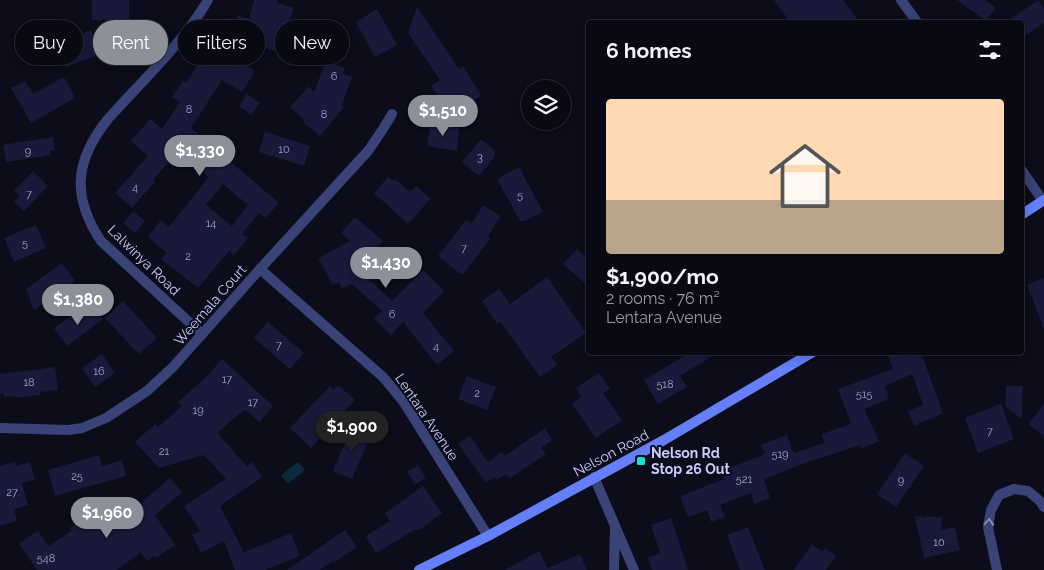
<!DOCTYPE html>
<html lang="en">
<head>
<meta charset="utf-8">
<style>
	body { margin:0; font-family:Raleway,sans-serif; background:#12121d; color:#f1f3f6; height:100vh; display:flex; flex-direction:column; font-size:19px; white-space:nowrap }
	* { box-sizing:border-box; margin:0 }
	p { font-size:16px; color:#999aa0 }
	.icon { flex:none; width:28px; height:28px; fill:none; stroke:currentColor; stroke-width:2; stroke-linecap:round; stroke-linejoin:round }
	.map { position:relative; flex:1; overflow:hidden }
	.drawer { position:absolute; left:586px; top:20px; width:438px; height:335px; display:flex; flex-direction:column; background:#090914; border-radius:5px; box-shadow:0 2px 12px #0003,0 0 0 1px #292a34 }
	.drawer>* { flex:none }
	.guide { position:absolute; left:15px; top:20px; width:475px; height:45px; display:flex; gap:10px }
	.buttons { position:absolute; left:521px; top:80px; display:grid; gap:10px }
	.buttons a { display:grid; place-items:center; width:50px; height:50px; border-radius:50%; background:#090914; box-shadow:0 2px 12px #0003,0 0 0 1px #292a34; font-size:25px }
	.price { position:absolute; translate:-50% -42px; padding:0 11px; border-radius:18px; background:#8c9099; color:#fff; font-size:16px; line-height:32px; filter:drop-shadow(0 1px 2px #0008) }
	.price::after { content:''; position:absolute; left:50%; top:30px; width:15px; height:11px; margin-left:-8px; background:inherit; clip-path:polygon(0 0,100% 0,50% 100%) }
	.price.on { background:#222; color:#fff }
	ul { padding:0; list-style:none }
	li { display:grid; align-content:center; gap:10px; height:265px; padding:0 20px }
	li span { display:grid; place-items:center; height:155px; border-radius:5px; color:#555 }
	li>.icon { margin-inline-start:auto }
	span .icon { width:90px; height:90px; fill:#fffc; stroke-width:1 }
	li b { font-size:21px }
	h2 { display:flex; justify-content:space-between; align-items:center; height:60px; padding:0 20px; font-size:21px }
	.pill { padding:0 18px; border-radius:22px; background:#090914; box-shadow:0 2px 12px #0003,0 0 0 1px #292a34; font-size:18px; line-height:45px }
	.pill.on { background:#8c9099; color:#fff }
	.map>svg:first-child { display:block }
	.water { fill:#0d293d }
	.building { fill:#19193a; fill-rule:evenodd }
	.lines { fill:none; stroke-linecap:round; stroke-linejoin:round }
	.minor { stroke:#394377; stroke-width:10 }
	.secondary { stroke:#647ff7; stroke-width:10 }
	.oneway { stroke:#8088ba }
	.poi-dot { fill:#0ce4cd; stroke:#0c0c1a; stroke-width:2 }
	.labels { text-anchor:middle; stroke-width:4; stroke-linejoin:round; paint-order:stroke }
	.number-label { font-size:11px; fill:#9ca0cc }
	.street-label { font-size:14px; fill:#c8cdfc; stroke:#0c0c1a }
	.poi-label { font-size:14px; font-weight:bold; fill:#c8cdfc; stroke:#0c0c1a; text-anchor:start }
</style>
</head>
<body>
<div class="map">
<svg width="1044" height="570" viewBox="0 0 1044 570">
	<rect width="100%" height="100%" fill="#0c0c1a"/>
	<path class="water" d="M 298,462 L 305,470 L 288,484 L 281,475 Z"/>
	<g class="building">
		<rect x="92" y="0" width="37" height="20"/>
		<path d="M 254,0 L 277,0 L 277,3 L 294,8 L 279,52 L 231,37 L 238,15 L 249,19 Z"/>
		<path d="M 774,0 L 843,0 L 859,22 L 790,22 Z"/>
		<path d="M 957,0 L 985,0 L 996,8 L 986,21 Z"/>
		<path d="M 1038,0 L 1044,8 L 1044,23 L 1021,39 L 1021,22 L 1006,22 Z"/>
		<path d="M 417,7 L 459,69 L 463,66 L 481,96 L 450,115 L 431,86 L 440,80 L 408,33 Z"/>
		<path d="M 377,9 L 397,45 L 375,57 L 356,22 Z"/>
		<path d="M 327,25 L 342,34 L 331,52 L 316,42 Z"/>
		<path d="M 91,30 L 99,55 L 65,67 L 56,43 Z"/>
		<path d="M 211,44 L 220,50 L 221,49 L 255,71 L 242,92 L 222,80 L 191,128 L 279,203 L 265,218 L 259,213 L 242,234 L 248,238 L 234,255 L 229,251 L 198,288 L 161,259 L 167,253 L 148,237 L 161,220 L 169,227 L 209,177 L 179,150 L 153,180 L 155,182 L 132,208 L 115,193 L 148,156 L 131,141 L 150,119 L 162,129 L 180,102 L 172,97 L 183,81 L 186,83 ZM 223,184 L 248,205 L 232,226 L 206,205 Z"/>
		<path d="M 326,61 L 345,68 L 343,74 L 352,77 L 342,105 L 344,107 L 320,136 L 303,122 L 305,120 L 290,107 L 309,86 L 314,92 Z"/>
		<path d="M 64,77 L 75,98 L 31,123 L 11,88 L 25,81 L 33,94 Z"/>
		<path d="M 247,94 L 260,103 L 251,115 L 239,106 Z"/>
		<path d="M 430,124 L 459,128 L 457,151 L 427,146 Z"/>
		<path d="M 265,132 L 310,146 L 304,166 L 259,152 Z"/>
		<path d="M 53,137 L 55,150 L 50,151 L 51,155 L 6,162 L 3,145 Z"/>
		<path d="M 481,139 L 495,151 L 495,156 L 479,176 L 462,162 Z"/>
		<path d="M 519,167 L 543,212 L 525,221 L 520,221 L 497,179 Z"/>
		<path d="M 33,171 L 48,186 L 24,211 L 14,202 L 20,196 L 14,191 Z"/>
		<path d="M 388,177 L 393,181 L 395,179 L 410,192 L 416,186 L 430,199 L 408,224 L 374,193 Z"/>
		<path d="M 483,205 L 500,216 L 488,237 L 490,239 L 462,275 L 438,256 L 466,220 L 471,224 Z"/>
		<path d="M 133,211 L 145,221 L 135,233 L 123,223 Z"/>
		<path d="M 355,217 L 383,241 L 371,255 L 383,265 L 370,280 L 392,301 L 423,270 L 444,291 L 423,313 L 454,351 L 437,365 L 403,322 L 391,335 L 374,318 L 382,311 L 352,284 L 342,289 L 339,282 L 333,285 L 318,258 L 350,241 L 341,233 Z"/>
		<path d="M 36,225 L 46,248 L 14,262 L 4,238 Z"/>
		<path d="M 577,249 L 589,260 L 589,287 L 563,264 Z"/>
		<path d="M 62,263 L 75,281 L 34,310 L 26,289 Z"/>
		<path d="M 547,277 L 586,333 L 551,357 L 557,365 L 540,377 L 500,321 L 497,324 L 482,301 L 499,289 L 510,304 Z"/>
		<path d="M 1044,278 L 1044,327 L 1043,327 L 1027,285 Z"/>
		<path d="M 123,301 L 157,338 L 139,354 L 105,318 Z"/>
		<path d="M 93,307 L 103,319 L 67,346 L 54,328 L 72,315 L 76,321 Z"/>
		<path d="M 268,322 L 304,353 L 290,369 L 254,338 Z"/>
		<path d="M 691,352 L 719,352 L 680,376 L 687,387 L 658,404 L 644,380 Z"/>
		<path d="M 895,352 L 905,352 L 907,357 L 917,352 L 921,352 L 943,413 L 914,426 L 908,411 L 923,405 L 912,374 L 885,386 L 889,399 L 864,409 L 879,441 L 861,449 L 860,445 L 805,463 L 764,479 L 770,498 L 754,504 L 751,493 L 720,505 L 725,517 L 711,522 L 707,510 L 688,517 L 680,496 L 724,479 L 721,471 L 765,454 L 761,445 L 787,435 L 794,453 L 824,443 L 822,434 L 851,424 L 838,389 L 893,369 L 888,356 Z"/>
		<path d="M 102,354 L 115,373 L 95,387 L 82,368 Z"/>
		<path d="M 222,359 L 273,406 L 259,422 L 245,409 L 217,433 L 247,466 L 252,462 L 262,477 L 220,506 L 244,552 L 291,533 L 300,556 L 265,570 L 235,570 L 224,541 L 201,553 L 192,535 L 200,531 L 184,506 L 226,479 L 204,455 L 159,468 L 135,442 L 155,424 L 158,427 L 182,406 L 178,402 L 206,377 Z"/>
		<path d="M 55,367 L 58,390 L 40,392 L 40,395 L 15,398 L 15,396 L 4,397 L 3,393 L 0,394 L 0,374 Z"/>
		<path d="M 599,373 L 610,389 L 603,393 L 622,420 L 596,438 L 572,404 L 581,397 L 576,388 Z"/>
		<path d="M 467,376 L 496,387 L 487,410 L 458,399 Z"/>
		<path d="M 338,385 L 355,400 L 311,448 L 290,428 L 330,386 L 333,390 Z"/>
		<path d="M 1006,386 L 1023,386 L 1022,419 L 1006,407 Z"/>
		<path d="M 1001,404 L 1014,439 L 978,453 L 965,418 Z"/>
		<path d="M 1044,404 L 1044,436 L 1028,424 Z"/>
		<path d="M 352,426 L 371,435 L 352,479 L 333,471 Z"/>
		<path d="M 545,428 L 552,440 L 541,448 L 546,454 L 510,478 L 506,474 L 497,480 L 494,477 L 486,483 L 458,444 L 470,436 L 488,462 L 502,452 L 505,456 Z"/>
		<path d="M 905,453 L 924,466 L 896,507 L 877,494 Z"/>
		<path d="M 99,455 L 102,466 L 122,460 L 126,476 L 55,496 L 48,470 Z"/>
		<path d="M 15,462 L 16,466 L 30,462 L 35,480 L 22,483 L 28,505 L 14,509 L 17,521 L 0,526 L 0,466 Z"/>
		<path d="M 418,465 L 426,478 L 415,485 L 407,472 Z"/>
		<path d="M 170,478 L 182,492 L 155,515 L 175,545 L 156,558 L 154,556 L 147,561 L 141,552 L 117,570 L 37,570 L 19,543 L 38,531 L 48,546 L 72,531 L 70,528 L 86,517 L 92,525 L 100,519 L 107,529 L 143,505 L 141,503 Z"/>
		<path d="M 423,486 L 442,513 L 418,531 L 416,529 L 376,553 L 366,536 L 390,521 L 385,513 Z"/>
		<path d="M 915,516 L 927,518 L 927,516 L 942,518 L 941,530 L 955,527 L 960,550 L 924,558 Z"/>
		<path d="M 671,518 L 688,570 L 652,570 L 648,558 L 660,553 L 651,525 Z"/>
		<path d="M 748,527 L 765,570 L 740,570 L 727,535 Z"/>
		<path d="M 345,530 L 357,547 L 335,562 L 334,560 L 320,570 L 287,570 Z"/>
		<path d="M 812,544 L 822,552 L 825,548 L 836,556 L 826,570 L 794,570 Z"/>
		<path d="M 539,551 L 548,568 L 580,554 L 587,570 L 505,570 Z"/>
	</g>
	<g class="lines">
		<g class="minor">
			<path d="M 901,0 L 917,22"/>
			<path d="M 1021,169 L 1043,201"/>
			<path d="M 260,269 L 383,377 L 403,401 L 488,536"/>
			<path d="M 202,334 L 101,241 C 71,196 75,160 108,119 C 141,82 183,43 208,0"/>
			<path d="M 0,428 L 69,430 L 82,428 L 106,418 L 147,391 L 172,368 L 260,269 L 368,151 L 383,129 L 392,114"/>
			<path d="M 594,477 L 634,570"/>
			<path d="M 614,570 L 614,567 L 615,528"/>
			<path d="M 997,570 L 988,527 L 991,510 L 999,495 L 1014,489 L 1028,491 L 1040,501 L 1044,507"/>
		</g>
		<g class="secondary">
			<path d="M 1021,215 L 1044,200"/>
			<path d="M 419,570 L 488,536 L 664,440 L 813,352"/>
		</g>
	</g>
	<defs><path id="oneway-chevron" d="M-2-3.5L2.5 0L-2 3.5" fill="none" stroke-width="1.6" stroke-linecap="round" stroke-linejoin="round" transform="scale(1.25)"/></defs>
	<use class="oneway" href="#oneway-chevron" transform="translate(989 522) rotate(-85)"/>
	<rect class="poi-dot" x="636" y="456" width="10" height="10" rx="2.5"/>
	<g class="labels">
		<g class="number-label">
			<text x="334" y="80">6</text>
			<text x="189" y="113">8</text>
			<text x="324" y="118">8</text>
			<text x="284" y="153">10</text>
			<text x="28" y="155">9</text>
			<text x="480" y="161">3</text>
			<text x="135" y="191">4</text>
			<text x="29" y="198">7</text>
			<text x="520" y="199">5</text>
			<text x="211" y="227">14</text>
			<text x="25" y="247">5</text>
			<text x="464" y="252">7</text>
			<text x="188" y="260">2</text>
			<text x="392" y="318">6</text>
			<text x="279" y="349">7</text>
			<text x="436" y="350">4</text>
			<text x="99" y="375">16</text>
			<text x="227" y="383">17</text>
			<text x="29" y="386">18</text>
			<text x="665" y="388">518</text>
			<text x="477" y="397">2</text>
			<text x="864" y="398">515</text>
			<text x="253" y="406">17</text>
			<text x="198" y="414">19</text>
			<text x="990" y="435">7</text>
			<text x="164" y="455">21</text>
			<text x="780" y="458">519</text>
			<text x="77" y="480">25</text>
			<text x="744" y="483">521</text>
			<text x="901" y="484">9</text>
			<text x="12" y="496">27</text>
			<text x="939" y="546">10</text>
			<text x="46" y="562">548</text>
		</g>
		<g class="street-label">
			<text transform="translate(144 260) rotate(44)" y="5">Lalwinya Road</text>
			<text transform="translate(210 305) rotate(-49)" y="5">Weemala Court</text>
			<text transform="translate(427 417) rotate(56)" y="5">Lentara Avenue</text>
			<text transform="translate(611 453) rotate(-28)" y="5">Nelson Road</text>
		</g>
		<g class="poi-label">
			<text x="651" y="458">Nelson Rd<tspan x="651" dy="16">Stop 26 Out</tspan></text>
		</g>
	</g>
</svg>
<div class="buttons">
<a><svg class="icon" aria-label="layers" viewBox="0 0 24 24"><path d="M12 4l9 5-9 5-9-5zM3 14l9 5 9-5"/></svg></a>
</div>
<b class="price" style="left:443px;top:137px">$1,510</b>
<b class="price" style="left:200px;top:177px">$1,330</b>
<b class="price" style="left:386px;top:289px">$1,430</b>
<b class="price" style="left:78px;top:326px">$1,380</b>
<b class="price on" style="left:352px;top:453px">$1,900</b>
<b class="price" style="left:107px;top:539px">$1,960</b>
<div class="guide">
<a class="pill">Buy</a>
<a class="pill on">Rent</a>
<a class="pill">Filters</a>
<a class="pill">New</a>
</div>
<section class="drawer">
<h2>6 homes<svg class="icon" aria-label="filters" viewBox="0 0 24 24"><path d="M4 7h16M4 17h16"/><circle cx="9" cy="7" r="2"/><circle cx="15" cy="17" r="2"/></svg></h2>
<ul>
<li><span style="background:linear-gradient(#ffd9b3 65%,#b9a48a 0)"><svg class="icon" aria-label="home" viewBox="0 0 24 24"><path d="M3 11l9-7 9 7M6 9v11h12V9"/></svg></span><div><b>$1,900/mo</b><p>2 rooms · 76 m²</p><p>Lentara Avenue</p></div></li>
</ul>
</section>
</div>
</body>
</html>
